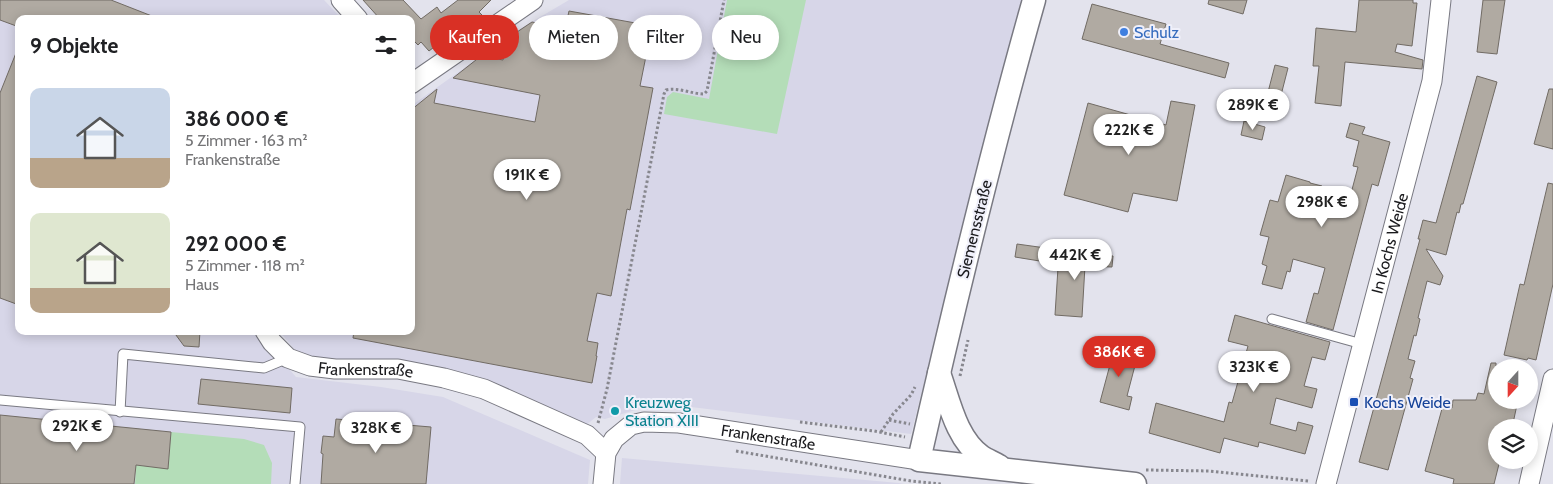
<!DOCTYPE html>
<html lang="de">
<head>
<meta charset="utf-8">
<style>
	body { margin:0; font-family:Cabin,sans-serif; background:#f2f2f2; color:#202124; height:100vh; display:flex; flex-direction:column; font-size:19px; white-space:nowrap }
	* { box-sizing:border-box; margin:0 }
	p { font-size:16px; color:#757577 }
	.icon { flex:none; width:28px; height:28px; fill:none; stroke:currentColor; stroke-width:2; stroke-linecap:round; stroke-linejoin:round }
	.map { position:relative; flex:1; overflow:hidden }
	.sheet { position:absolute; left:15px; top:15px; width:400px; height:320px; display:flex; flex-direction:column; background:#fff; border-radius:10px; box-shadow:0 2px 12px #0003 }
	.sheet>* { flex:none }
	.top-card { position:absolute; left:430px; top:15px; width:475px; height:45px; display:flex; gap:10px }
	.needle { width:32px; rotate:201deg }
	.controls { position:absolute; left:1488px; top:359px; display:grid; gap:10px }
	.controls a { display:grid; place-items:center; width:50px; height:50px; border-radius:50%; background:#fff; box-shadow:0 2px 12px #0003; font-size:25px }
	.price { position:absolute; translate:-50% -42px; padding:0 11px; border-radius:18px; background:#fff; color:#222; font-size:16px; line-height:32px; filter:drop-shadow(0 1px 2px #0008) }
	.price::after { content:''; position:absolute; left:50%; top:30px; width:15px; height:11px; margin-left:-8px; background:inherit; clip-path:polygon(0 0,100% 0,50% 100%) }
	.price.active { background:#d93025; color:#fff }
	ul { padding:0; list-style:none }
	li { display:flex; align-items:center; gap:15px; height:125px; padding:0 15px }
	li span { display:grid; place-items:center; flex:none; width:140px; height:100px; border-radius:10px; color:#555 }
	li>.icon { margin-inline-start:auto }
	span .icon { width:60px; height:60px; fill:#fffc; stroke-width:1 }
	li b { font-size:21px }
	h2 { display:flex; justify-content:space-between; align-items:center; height:60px; padding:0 15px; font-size:21px }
	.tag { padding:0 18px; border-radius:22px; background:#fff; box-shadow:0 2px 12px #0003; font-size:18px; line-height:45px }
	.tag.active { background:#d93025; color:#fff }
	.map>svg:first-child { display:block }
	.built { fill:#d7d6e8 }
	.green { fill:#b4ddb8 }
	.building { fill:#b0aaa2; stroke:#716b64 }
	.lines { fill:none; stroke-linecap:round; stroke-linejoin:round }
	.service-casing { stroke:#797982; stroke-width:11 }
	.minor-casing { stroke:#797982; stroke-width:21 }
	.tertiary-casing { stroke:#797982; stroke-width:25 }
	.path { stroke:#87878e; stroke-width:3; stroke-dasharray:2.5 2.5; stroke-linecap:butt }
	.service { stroke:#fff; stroke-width:9 }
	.minor { stroke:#fff; stroke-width:19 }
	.tertiary { stroke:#fff; stroke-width:22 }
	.shop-dot { fill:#3f7fe0; stroke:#f0f0fa; stroke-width:2 }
	.transit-dot { fill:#1a4fb4; stroke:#f0f0fa; stroke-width:2 }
	.culture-dot { fill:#0f9aa8; stroke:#f0f0fa; stroke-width:2 }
	.labels { text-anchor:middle; stroke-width:4; stroke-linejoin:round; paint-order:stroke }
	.shop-label { font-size:16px; fill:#366cbe; stroke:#f0f0fa; text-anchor:start }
	.street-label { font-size:16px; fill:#1a1a1d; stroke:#f0f0fa }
	.culture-label { font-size:16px; fill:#0d838f; stroke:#f0f0fa; text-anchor:start }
	.transit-label { font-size:16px; fill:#164399; stroke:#f0f0fa; text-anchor:start }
</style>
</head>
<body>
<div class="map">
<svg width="1553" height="484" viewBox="0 0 1553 484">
	<rect width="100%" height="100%" fill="#e3e3ed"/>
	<g class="built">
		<path d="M 0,0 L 324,0 L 342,19 L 19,19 L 19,331 L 256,331 L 296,377 L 381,387 L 443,397 L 590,460 L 588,484 L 0,484 Z"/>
		<path d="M 569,0 L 1021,0 L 911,434 L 659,403 L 605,419 L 596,417 L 580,430 L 450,375 L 300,356 L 279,331 L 411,331 L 411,106 L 513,33 Z"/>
		<path d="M 622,458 L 899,483 L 904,484 L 620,484 Z"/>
	</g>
	<g class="green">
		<path d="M 727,0 L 806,0 L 777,134 L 664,114 L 667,97 L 673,92 L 709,99 Z"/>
		<path d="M 171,432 L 244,439 L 264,445 L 272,463 L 271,484 L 135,484 L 136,465 L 168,468 Z"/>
	</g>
	<g class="building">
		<path d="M 0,0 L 111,0 L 157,18 L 19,19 L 19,27 L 0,20 Z"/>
		<path d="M 363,0 L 403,0 L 421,19 L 437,7 L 441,13 L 458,0 L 491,0 L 479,12 L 483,16 L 477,21 L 444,44 L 443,43 L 439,46 L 438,44 L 429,51 L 421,42 L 418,45 L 411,38 L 411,19 L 380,19 Z"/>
		<path d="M 1209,0 L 1247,0 L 1243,14 L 1208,4 Z"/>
		<path d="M 1359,0 L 1413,0 L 1413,3 L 1417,3 L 1412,46 L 1397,44 L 1395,52 L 1423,60 L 1422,69 L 1345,62 L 1341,106 L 1315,103 L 1319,66 L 1313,66 L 1316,28 L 1356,32 Z"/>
		<path d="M 1483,0 L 1505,0 L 1497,54 L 1477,52 Z"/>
		<path d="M 1092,4 L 1166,24 L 1160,44 L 1229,63 L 1225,78 L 1082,39 Z"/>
		<path d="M 569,11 L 652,26 L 640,86 L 653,88 L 630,210 L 627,209 L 611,296 L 597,293 L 587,341 L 598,343 L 596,356 L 597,356 L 592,383 L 353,338 L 354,331 L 411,331 L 411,110 L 437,89 L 434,103 L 535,122 L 540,95 L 453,78 L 481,56 L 503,60 L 505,49 L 513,51 L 517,32 L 532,22 L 565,29 Z"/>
		<path d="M 18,48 L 19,48 L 19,305 L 0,298 L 0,93 Z"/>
		<path d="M 1275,65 L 1288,68 L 1279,103 L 1266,100 Z"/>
		<path d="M 1477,76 L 1497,82 L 1463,204 L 1461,204 L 1459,213 L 1457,212 L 1446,255 L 1426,249 L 1443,276 L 1440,285 L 1427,281 L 1418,318 L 1420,319 L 1416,336 L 1414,335 L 1408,359 L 1415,361 L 1410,378 L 1413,379 L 1388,470 L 1359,462 L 1420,239 L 1418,239 L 1423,220 L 1436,223 Z"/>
		<path d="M 1549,89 L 1553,89 L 1553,149 L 1534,144 Z"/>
		<path d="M 1171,101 L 1195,105 L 1177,201 L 1133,193 L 1128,212 L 1064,195 L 1088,103 L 1166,125 Z"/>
		<path d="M 1244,121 L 1265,127 L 1262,140 L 1241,135 Z"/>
		<path d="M 1350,123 L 1365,127 L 1362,134 L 1390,142 L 1378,186 L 1372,184 L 1333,330 L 1306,322 L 1314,293 L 1318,294 L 1325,268 L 1293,259 L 1290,272 L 1287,271 L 1282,289 L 1262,284 L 1267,266 L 1262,264 L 1269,237 L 1260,235 L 1270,200 L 1278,202 L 1286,175 L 1310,182 L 1310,183 L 1322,186 L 1320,193 L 1349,201 L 1358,167 L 1353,166 L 1359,141 L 1346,137 Z"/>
		<path d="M 1548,183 L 1553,184 L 1553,284 L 1536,360 L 1528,358 L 1527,360 L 1504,355 L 1520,284 L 1524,285 Z"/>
		<path d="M 1017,244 L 1053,249 L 1052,263 L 1015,257 Z"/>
		<path d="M 1059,252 L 1113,256 L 1112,267 L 1085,266 L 1082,317 L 1055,315 Z"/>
		<path d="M 1235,315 L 1330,342 L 1325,360 L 1312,357 L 1304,386 L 1317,389 L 1312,408 L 1276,398 L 1270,424 L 1296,431 L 1298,422 L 1313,426 L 1305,454 L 1259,442 L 1258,447 L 1224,438 L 1220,453 L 1149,433 L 1156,403 L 1224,422 L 1229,402 L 1232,403 L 1248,346 L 1228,341 Z"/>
		<path d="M 173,331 L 200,331 L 199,347 L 184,346 Z"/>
		<path d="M 1109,346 L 1138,354 L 1127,396 L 1132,397 L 1129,410 L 1100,402 L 1111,361 L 1105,359 Z"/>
		<path d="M 1491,363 L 1496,363 L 1496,400 L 1518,400 L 1512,428 L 1496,428 L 1496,460 L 1500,460 L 1494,484 L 1453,484 L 1454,479 L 1425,471 L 1443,405 L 1452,408 L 1453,400 L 1476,400 L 1478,393 L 1484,394 Z"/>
		<path d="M 201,379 L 292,388 L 290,413 L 198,404 Z"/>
		<path d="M 0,415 L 171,432 L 168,469 L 136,465 L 134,484 L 0,484 Z"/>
		<path d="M 336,419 L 431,427 L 426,484 L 321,484 L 323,454 L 321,453 L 323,436 L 334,437 Z"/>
	</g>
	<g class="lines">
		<g class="service-casing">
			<g id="service">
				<path d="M 1272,319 L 1362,344"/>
				<path d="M 0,400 L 300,427 L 295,484"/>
				<path d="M 120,412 L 123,354 L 264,368 L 288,358"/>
			</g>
		</g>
		<g class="minor-casing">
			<g id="minor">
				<path d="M 341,0 L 358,19"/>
				<path d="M 411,84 L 533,0"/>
				<path id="s1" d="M 265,331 L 272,342 L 288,358 L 310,366 L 335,369 L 398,369 L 444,378 L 484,389 L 587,435 L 606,453"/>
				<path id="s2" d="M 603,484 L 606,453 L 614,439 L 631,425 L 644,422 L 679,423 L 919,460"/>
				<path id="s3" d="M 1326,484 L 1432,81 L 1441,0"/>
				<path d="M 1529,484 L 1553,379"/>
			</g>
		</g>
		<g class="tertiary-casing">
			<g id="tertiary">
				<path d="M 1034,0 C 991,152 954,306 919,460 L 1135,484"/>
				<path d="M 939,373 C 949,401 956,439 982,457 C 987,460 994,463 999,466"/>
			</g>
		</g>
		<g class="path">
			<path d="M 960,376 L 968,340"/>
			<path d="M 889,420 L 910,424"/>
			<path d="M 800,422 L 874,431 L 905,437"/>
			<path d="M 598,423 L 607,389 L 664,94 L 666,90 C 678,87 692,94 704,94 L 707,91 L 724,0"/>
			<path d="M 881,432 L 893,414 L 911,395 L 915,387"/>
			<path d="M 736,451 L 911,481 L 942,484"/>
			<path d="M 1146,470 L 1209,471 L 1309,481"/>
		</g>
		<use href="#service" class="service"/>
		<use href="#minor" class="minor"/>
		<use href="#tertiary" class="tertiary"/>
	</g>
	<circle class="shop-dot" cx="1124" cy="32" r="5"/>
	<rect class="transit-dot" x="1349" y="397" width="10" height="10" rx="2.5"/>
	<circle class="culture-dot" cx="615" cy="411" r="5"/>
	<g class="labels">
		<g class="shop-label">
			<text x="1134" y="38">Schulz</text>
		</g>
		<g class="street-label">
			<text transform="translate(974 229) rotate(-76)" y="6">Siemensstraße</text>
			<text dy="6" stroke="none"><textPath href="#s3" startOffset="249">In Kochs Weide</textPath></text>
			<text dy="6" stroke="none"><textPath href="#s1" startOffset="115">Frankenstraße</textPath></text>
			<text dy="6" stroke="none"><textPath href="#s2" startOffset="208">Frankenstraße</textPath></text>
		</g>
		<g class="culture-label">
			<text x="625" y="408">Kreuzweg<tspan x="625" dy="18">Station XIII</tspan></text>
		</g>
		<g class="transit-label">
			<text x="1364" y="408">Kochs Weide</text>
		</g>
	</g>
</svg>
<div class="controls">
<a><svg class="needle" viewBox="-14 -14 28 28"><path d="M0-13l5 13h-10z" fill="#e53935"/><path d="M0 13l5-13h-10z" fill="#757577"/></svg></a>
<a><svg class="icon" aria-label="layers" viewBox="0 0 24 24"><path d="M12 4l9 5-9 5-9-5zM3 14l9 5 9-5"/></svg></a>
</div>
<b class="price" style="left:1253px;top:131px">289K €</b>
<b class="price" style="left:1129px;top:156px">222K €</b>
<b class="price" style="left:527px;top:201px">191K €</b>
<b class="price" style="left:1322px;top:228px">298K €</b>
<b class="price" style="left:1075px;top:281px">442K €</b>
<b class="price active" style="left:1119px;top:378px">386K €</b>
<b class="price" style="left:1254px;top:393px">323K €</b>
<b class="price" style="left:77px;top:452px">292K €</b>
<b class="price" style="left:376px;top:454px">328K €</b>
<div class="top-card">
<a class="tag active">Kaufen</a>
<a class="tag">Mieten</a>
<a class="tag">Filter</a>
<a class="tag">Neu</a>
</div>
<section class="sheet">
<h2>9 Objekte<svg class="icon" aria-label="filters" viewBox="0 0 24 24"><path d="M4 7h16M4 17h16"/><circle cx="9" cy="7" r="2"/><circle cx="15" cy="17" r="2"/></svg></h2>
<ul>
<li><span style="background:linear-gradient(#c9d6e8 70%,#b9a48a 0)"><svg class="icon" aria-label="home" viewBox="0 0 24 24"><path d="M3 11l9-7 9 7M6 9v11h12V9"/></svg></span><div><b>386 000 €</b><p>5 Zimmer · 163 m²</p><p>Frankenstraße</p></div></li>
<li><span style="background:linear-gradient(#dfe7d0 75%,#b9a48a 0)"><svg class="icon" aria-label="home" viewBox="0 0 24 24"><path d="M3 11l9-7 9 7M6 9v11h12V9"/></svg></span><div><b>292 000 €</b><p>5 Zimmer · 118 m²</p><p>Haus</p></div></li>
</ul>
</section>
</div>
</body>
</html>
